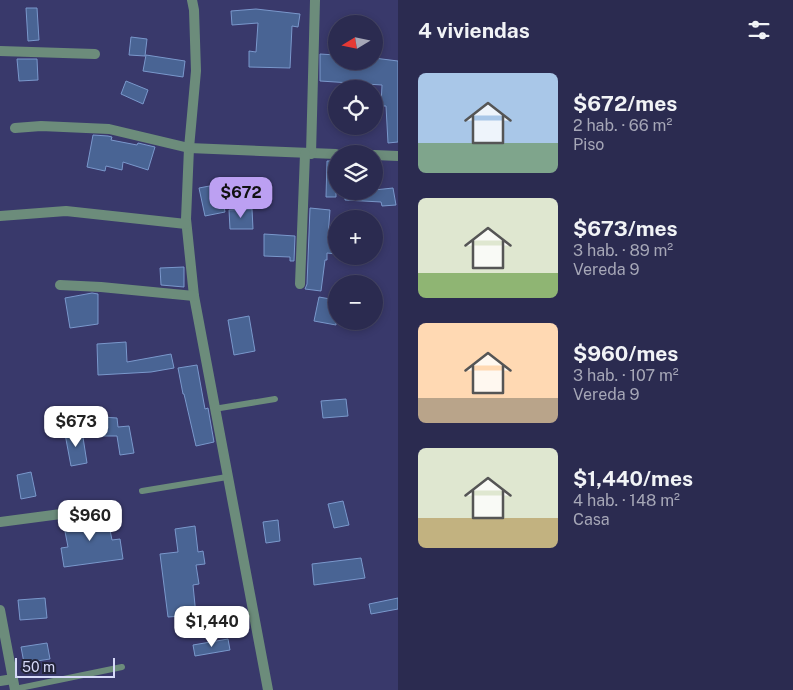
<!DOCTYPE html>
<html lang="es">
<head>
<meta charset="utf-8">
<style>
	body { margin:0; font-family:"Public Sans",sans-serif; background:#333357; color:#f1f3f6; height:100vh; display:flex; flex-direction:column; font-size:19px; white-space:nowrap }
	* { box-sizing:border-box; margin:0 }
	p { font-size:16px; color:#a6a7b7 }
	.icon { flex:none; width:28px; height:28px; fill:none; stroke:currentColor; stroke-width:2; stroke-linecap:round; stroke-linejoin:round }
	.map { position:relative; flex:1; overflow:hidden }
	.sheet { display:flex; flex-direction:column; background:#2b2b50; width:395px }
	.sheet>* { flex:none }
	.needle { width:32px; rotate:260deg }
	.buttons { position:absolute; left:328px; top:15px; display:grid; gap:10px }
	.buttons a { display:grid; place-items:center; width:55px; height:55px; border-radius:50%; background:#2b2b50; box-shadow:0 2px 8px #0003,0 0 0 1px #474767; font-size:25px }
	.scale { position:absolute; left:15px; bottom:12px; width:100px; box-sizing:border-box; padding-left:5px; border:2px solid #d7daf9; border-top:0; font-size:14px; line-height:18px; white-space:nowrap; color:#d7daf9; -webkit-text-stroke:4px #23243a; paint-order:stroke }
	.price { position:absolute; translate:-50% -42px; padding:0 11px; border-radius:10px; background:#fff; color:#222; font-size:16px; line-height:32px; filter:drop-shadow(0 1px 2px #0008) }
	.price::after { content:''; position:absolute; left:50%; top:30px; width:15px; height:11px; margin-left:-8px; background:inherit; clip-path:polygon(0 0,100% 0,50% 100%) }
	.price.selected { background:#bca0f2; color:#111 }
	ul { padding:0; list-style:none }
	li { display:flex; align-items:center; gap:15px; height:125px; padding:0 20px }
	li span { display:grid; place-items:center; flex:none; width:140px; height:100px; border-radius:8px; color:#555 }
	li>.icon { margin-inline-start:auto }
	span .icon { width:60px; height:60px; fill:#fffc; stroke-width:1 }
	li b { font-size:21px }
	h2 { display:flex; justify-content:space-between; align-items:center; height:60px; padding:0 20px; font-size:21px }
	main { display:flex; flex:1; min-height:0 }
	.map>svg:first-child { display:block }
	.building { fill:#496494; stroke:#7a98cc }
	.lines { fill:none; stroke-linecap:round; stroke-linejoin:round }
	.service { stroke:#6c8c7b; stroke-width:6 }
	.minor { stroke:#6c8c7b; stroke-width:10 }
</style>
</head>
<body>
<main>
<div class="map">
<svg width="398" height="690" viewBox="0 0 398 690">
	<rect width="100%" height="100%" fill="#39396b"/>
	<g class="building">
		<path d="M 26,8 L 37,8 L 39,40 L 28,41 Z"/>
		<path d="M 256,9 L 300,14 L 298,27 L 292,26 L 290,68 L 249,67 L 249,51 L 256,52 L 258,23 L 232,25 L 231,11 Z"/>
		<path d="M 131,37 L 147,39 L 145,56 L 129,55 Z"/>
		<path d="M 320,54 L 336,55 L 336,61 L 374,61 L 374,58 L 398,61 L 398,142 L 388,143 L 386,106 L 381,106 L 382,85 L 320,81 Z"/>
		<path d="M 146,55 L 185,61 L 183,77 L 143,71 Z"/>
		<path d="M 17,59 L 37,59 L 38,80 L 19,81 Z"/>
		<path d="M 126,81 L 148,90 L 143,104 L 121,94 Z"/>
		<path d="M 93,135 L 108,136 L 112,137 L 111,140 L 137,145 L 138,143 L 155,147 L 148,170 L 123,162 L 122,170 L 106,166 L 105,171 L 87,167 Z"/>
		<path d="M 327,161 L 336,161 L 336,197 L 326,197 Z"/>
		<path d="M 220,184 L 225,212 L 205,216 L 199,188 Z"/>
		<path d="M 393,188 L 396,205 L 382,206 L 381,202 L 345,200 L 345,191 L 374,191 L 374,190 Z"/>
		<path d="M 310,208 L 330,210 L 328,236 L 336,236 L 336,254 L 327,253 L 327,260 L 325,260 L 321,291 L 305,289 L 307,284 Z"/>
		<path d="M 252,209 L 253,229 L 230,229 L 229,210 Z"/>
		<path d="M 264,234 L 295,236 L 294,261 L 290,261 L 290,257 L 264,256 Z"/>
		<path d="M 184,267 L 184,287 L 161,285 L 160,268 Z"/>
		<path d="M 92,293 L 98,294 L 98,324 L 70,328 L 65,298 Z"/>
		<path d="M 319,297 L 336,300 L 336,325 L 314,321 Z"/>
		<path d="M 249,316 L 255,351 L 234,355 L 228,320 Z"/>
		<path d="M 126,342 L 127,362 L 171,354 L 174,368 L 151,372 L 98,375 L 97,344 Z"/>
		<path d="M 197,365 L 205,409 L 208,408 L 214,442 L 196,446 L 184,394 L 183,394 L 178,368 Z"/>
		<path d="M 346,399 L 348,416 L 323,418 L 321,401 Z"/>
		<path d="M 102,417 L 117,418 L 118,427 L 129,426 L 134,453 L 120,455 L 117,436 L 101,436 Z"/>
		<path d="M 82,431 L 87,463 L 71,466 L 65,434 Z"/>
		<path d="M 31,472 L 36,496 L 21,499 L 17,475 Z"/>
		<path d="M 343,501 L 349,525 L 334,528 L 328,504 Z"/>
		<path d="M 107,515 L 112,540 L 120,539 L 123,559 L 64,567 L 61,548 L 68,547 L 63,521 Z"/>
		<path d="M 278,520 L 280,541 L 266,543 L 263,522 Z"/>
		<path d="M 195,526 L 198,552 L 203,551 L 205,564 L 196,565 L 199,584 L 193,585 L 196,615 L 168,617 L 160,554 L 178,552 L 175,529 Z"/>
		<path d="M 361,558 L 365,578 L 314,585 L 312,564 Z"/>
		<path d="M 45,598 L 47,618 L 20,620 L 18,600 Z"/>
		<path d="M 398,598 L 398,609 L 371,614 L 369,604 Z"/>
		<path d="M 228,639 L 230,650 L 195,656 L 193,645 Z"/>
		<path d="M 47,643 L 50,659 L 24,663 L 21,647 Z"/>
	</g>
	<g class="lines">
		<g class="service">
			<path d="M 214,409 L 275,399"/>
			<path d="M 142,491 L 227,477"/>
			<path d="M 15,689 L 122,667"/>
		</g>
		<g class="minor">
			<path d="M 192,0 L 194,10 L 196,71 L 189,148 L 186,219 L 194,296 L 268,690"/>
			<path d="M 0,51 L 95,54"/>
			<path d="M 15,128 L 41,126 L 109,129 L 189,148 L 336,154"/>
			<path d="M 311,154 L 315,0"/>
			<path d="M 374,155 L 398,156"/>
			<path d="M 0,216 L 66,211 L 186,224"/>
			<path d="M 300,284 L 305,154"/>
			<path d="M 60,285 L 101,287 L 194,296"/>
			<path d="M 0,522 L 106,508"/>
			<path d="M 0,610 L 15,690"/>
			<path d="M 0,681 L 13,679"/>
		</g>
	</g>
</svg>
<div class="buttons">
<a><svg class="needle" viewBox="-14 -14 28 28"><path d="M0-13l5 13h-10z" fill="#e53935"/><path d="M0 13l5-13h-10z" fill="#a6a7b7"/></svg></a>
<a><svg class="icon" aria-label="locate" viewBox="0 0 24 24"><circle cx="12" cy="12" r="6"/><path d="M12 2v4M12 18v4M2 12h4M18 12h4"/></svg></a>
<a><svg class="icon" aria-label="layers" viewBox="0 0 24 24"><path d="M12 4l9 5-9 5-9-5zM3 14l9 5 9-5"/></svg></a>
<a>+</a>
<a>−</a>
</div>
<div class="scale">50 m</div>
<b class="price selected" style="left:241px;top:219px">$672</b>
<b class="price" style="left:76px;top:448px">$673</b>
<b class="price" style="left:90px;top:542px">$960</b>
<b class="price" style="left:212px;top:648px">$1,440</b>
</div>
<section class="sheet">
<h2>4 viviendas<svg class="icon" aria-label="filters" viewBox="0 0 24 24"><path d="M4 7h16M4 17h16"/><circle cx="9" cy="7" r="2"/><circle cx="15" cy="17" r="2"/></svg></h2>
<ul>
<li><span style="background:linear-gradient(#a9c7e8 70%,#7fa58c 0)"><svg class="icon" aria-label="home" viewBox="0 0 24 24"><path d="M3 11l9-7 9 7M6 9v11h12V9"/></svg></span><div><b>$672/mes</b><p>2 hab. · 66 m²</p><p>Piso</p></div></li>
<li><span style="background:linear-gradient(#dfe7d0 75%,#8fb573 0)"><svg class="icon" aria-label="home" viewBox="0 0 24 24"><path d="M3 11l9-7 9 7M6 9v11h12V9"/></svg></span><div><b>$673/mes</b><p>3 hab. · 89 m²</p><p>Vereda 9</p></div></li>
<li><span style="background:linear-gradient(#ffd9b3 75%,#b9a48a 0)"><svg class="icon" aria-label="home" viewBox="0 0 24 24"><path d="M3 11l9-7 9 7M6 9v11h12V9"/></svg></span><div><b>$960/mes</b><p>3 hab. · 107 m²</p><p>Vereda 9</p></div></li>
<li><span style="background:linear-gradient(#dfe7d0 70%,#c2b280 0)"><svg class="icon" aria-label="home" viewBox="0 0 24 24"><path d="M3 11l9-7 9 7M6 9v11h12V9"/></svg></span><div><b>$1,440/mes</b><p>4 hab. · 148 m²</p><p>Casa</p></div></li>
</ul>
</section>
</main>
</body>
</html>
